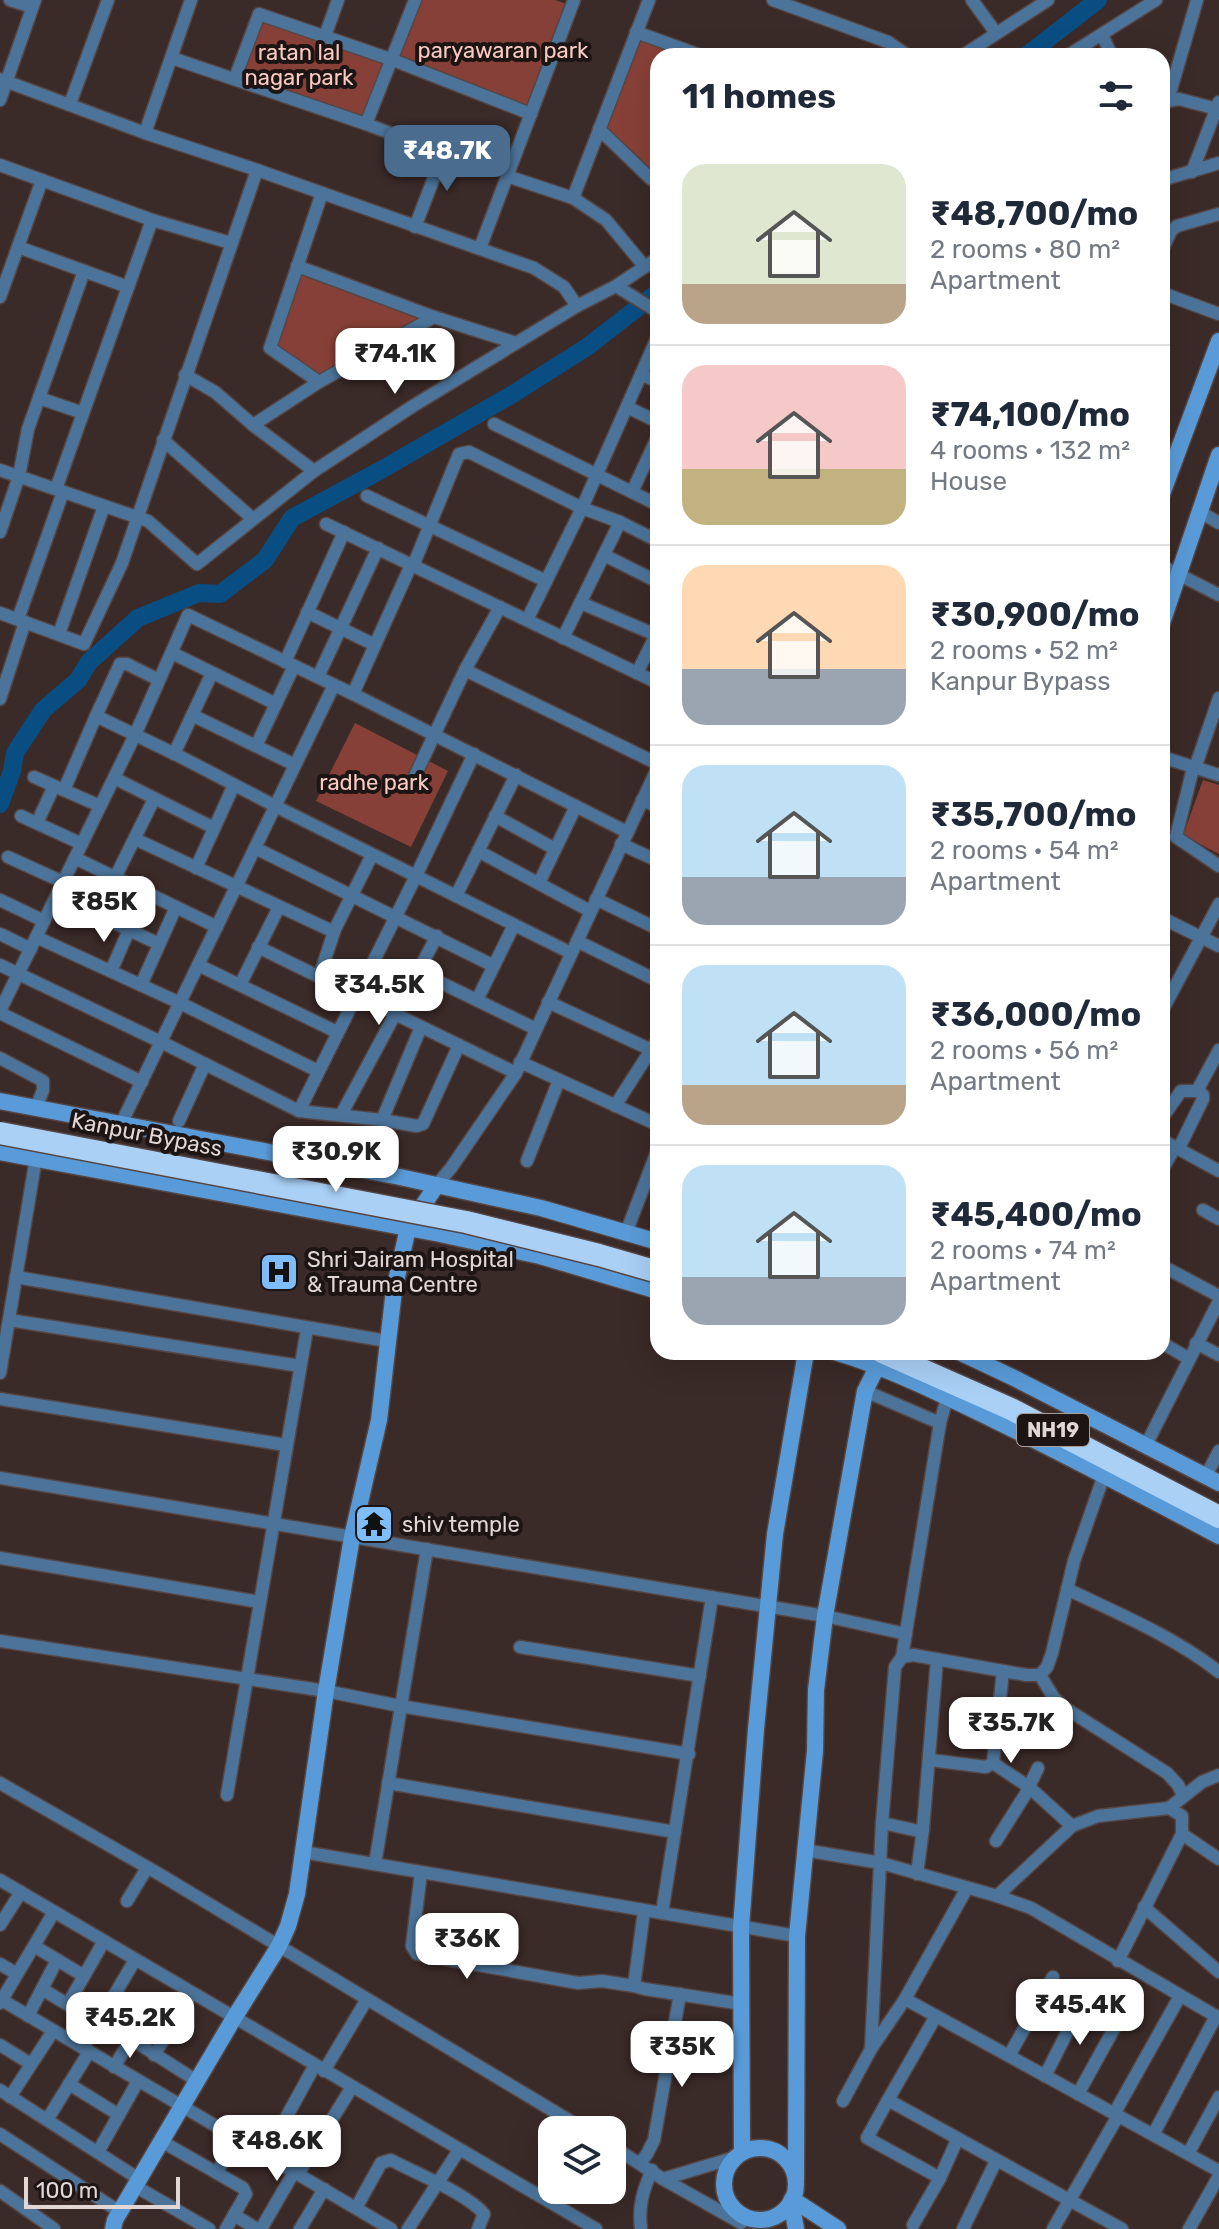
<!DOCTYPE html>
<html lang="en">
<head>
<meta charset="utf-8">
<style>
	body { margin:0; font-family:Rubik,sans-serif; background:#f6f6f7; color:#1f2937; height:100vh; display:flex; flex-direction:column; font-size:30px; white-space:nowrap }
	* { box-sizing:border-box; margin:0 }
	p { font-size:26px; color:#747a83 }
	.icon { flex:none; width:44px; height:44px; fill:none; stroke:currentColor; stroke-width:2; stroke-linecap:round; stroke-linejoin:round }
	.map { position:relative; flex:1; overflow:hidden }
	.drawer { position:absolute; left:650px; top:48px; width:520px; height:1312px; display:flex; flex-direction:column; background:#fff; border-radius:24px; box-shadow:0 8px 32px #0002 }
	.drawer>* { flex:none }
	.fabs { position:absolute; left:538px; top:2116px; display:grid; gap:16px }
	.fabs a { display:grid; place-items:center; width:88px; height:88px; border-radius:16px; background:#fff; box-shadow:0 8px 32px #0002; font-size:40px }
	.scale { position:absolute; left:24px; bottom:20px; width:156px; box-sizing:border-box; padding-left:8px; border:4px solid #e2d7d5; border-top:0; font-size:22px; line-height:28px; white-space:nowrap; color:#e2d7d5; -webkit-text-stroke:6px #1c1514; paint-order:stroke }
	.price { position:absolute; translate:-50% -68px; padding:0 18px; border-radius:16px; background:#fff; color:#222; font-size:26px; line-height:52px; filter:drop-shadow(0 2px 4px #0008) }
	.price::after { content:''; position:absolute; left:50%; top:48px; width:24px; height:18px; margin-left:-12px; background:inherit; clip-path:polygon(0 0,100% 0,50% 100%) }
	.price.active { background:#4a6c8e; color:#fff }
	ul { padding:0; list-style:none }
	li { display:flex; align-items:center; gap:24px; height:200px; padding:0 32px }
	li+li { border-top:2px solid #e0e1e3 }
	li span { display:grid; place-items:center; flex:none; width:224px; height:160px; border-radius:24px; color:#555 }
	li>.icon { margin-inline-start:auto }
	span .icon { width:96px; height:96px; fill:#fffc; stroke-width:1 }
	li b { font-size:34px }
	h2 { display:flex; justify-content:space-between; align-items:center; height:96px; padding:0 32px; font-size:34px }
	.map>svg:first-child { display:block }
	.green { fill:#874037 }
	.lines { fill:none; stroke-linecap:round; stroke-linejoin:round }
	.river { stroke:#094e83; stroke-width:18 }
	.street-casing { stroke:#554644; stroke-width:15 }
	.secondary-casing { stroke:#554644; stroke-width:19 }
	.highway-casing { stroke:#554644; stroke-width:25 }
	.street { stroke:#4c749b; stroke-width:12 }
	.secondary { stroke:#599bd8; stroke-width:16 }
	.highway { stroke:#aad0f6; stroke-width:22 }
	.highway-bridge-casing { stroke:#554644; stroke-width:25; stroke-linecap:butt }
	.highway-bridge { stroke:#aad0f6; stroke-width:22 }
	.labels { text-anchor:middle; stroke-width:8; stroke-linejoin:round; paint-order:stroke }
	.shield { fill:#1c1514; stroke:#a79d9b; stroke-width:2 }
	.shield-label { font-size:20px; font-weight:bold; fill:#e2d7d5 }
	.park-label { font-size:22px; fill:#f9cac2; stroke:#1c1514 }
	.street-label { font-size:22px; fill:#e2d7d5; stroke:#1c1514 }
	.poi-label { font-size:22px; fill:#e2d7d5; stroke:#1c1514; text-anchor:start }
</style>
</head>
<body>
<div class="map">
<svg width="1219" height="2229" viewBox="0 0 1219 2229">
	<rect width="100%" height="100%" fill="#3a2a28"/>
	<g class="green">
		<path d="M 416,0 L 555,0 L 573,6 L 531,116 L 393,62 Z"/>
		<path d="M 259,14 L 392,60 L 365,124 L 234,78 Z"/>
		<path d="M 637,34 L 698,56 L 658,56 L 658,176 L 599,130 Z"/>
		<path d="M 297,266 L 431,313 L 319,384 L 269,350 Z"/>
		<path d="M 355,723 L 448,771 L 411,847 L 316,801 Z"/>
		<path d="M 1203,780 L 1219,785 L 1219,854 L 1183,835 Z"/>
	</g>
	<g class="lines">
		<g class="river">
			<path d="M 1026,56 L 1098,0"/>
			<path d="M 0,804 L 12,771 L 15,753 L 43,710 L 78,680 L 89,662 L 138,618 L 199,593 L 220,594 L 265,560 L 292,518 L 381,470 L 513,394 L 587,347 L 658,292"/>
		</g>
		<g class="street-casing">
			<g id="street">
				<path d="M 10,0 L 32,7"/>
				<path d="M 773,0 L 888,42 L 908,56"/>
				<path d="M 972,0 L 996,33"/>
				<path d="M 636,32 L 702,56"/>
				<path d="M 1102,35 L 1112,56"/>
				<path d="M 325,36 L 338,0"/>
				<path d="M 962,56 L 1048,0"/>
				<path d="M 1067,56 L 1156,0"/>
				<path d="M 172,58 L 366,124 L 435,150 L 439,155 L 440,162 L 415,227"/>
				<path d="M 235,78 L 259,14 L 393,60 L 531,114"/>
				<path d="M 0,79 L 145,133 L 257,170 L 534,268 L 564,287 L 577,306"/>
				<path d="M 0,100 L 35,0"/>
				<path d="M 1168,100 L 1197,0"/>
				<path d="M 1162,102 L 1179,99 L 1217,109"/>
				<path d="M 70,104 L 108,0"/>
				<path d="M 366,124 L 415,0"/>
				<path d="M 599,129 L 651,179 L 658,180"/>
				<path d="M 145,133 L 191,0"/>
				<path d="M 0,165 L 152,220 L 231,243"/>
				<path d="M 1192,172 L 1219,102"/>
				<path d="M 507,176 L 573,198 L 606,220 L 645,267"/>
				<path d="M 1162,180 L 1219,163"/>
				<path d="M 322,193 L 270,348 L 319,382 L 434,317"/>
				<path d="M 573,198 L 649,0"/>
				<path d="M 18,247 L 128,287"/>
				<path d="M 480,248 L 574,0"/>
				<path d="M 1162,250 L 1171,231 L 1177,226 L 1219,214"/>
				<path d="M 297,266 L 434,317 L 516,343"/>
				<path d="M 616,286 L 658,312"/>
				<path d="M 1162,293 L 1219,314"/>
				<path d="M 0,297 L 42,180"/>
				<path d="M 641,374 L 658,382"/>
				<path d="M 185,375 L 215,392 L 253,425 L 314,471"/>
				<path d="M 39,398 L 83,413"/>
				<path d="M 627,407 L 658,422"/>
				<path d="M 494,424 L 658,505"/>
				<path d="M 253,425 L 319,382"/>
				<path d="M 163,440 L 253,519"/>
				<path d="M 0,470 L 148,521 L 197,564 L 314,471 L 413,406 L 577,306 L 616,286 L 658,258"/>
				<path d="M 56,489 L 152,220"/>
				<path d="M 632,492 L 658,436"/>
				<path d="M 367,496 L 546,581"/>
				<path d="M 1200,512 L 1219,523"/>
				<path d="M 326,524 L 658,683"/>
				<path d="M 0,532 L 19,476 L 28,429 L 84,271"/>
				<path d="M 604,555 L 658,582"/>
				<path d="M 411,565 L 353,694 L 627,832"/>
				<path d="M 413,566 L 459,454 L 469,452 L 582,508 L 658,336"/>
				<path d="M 1162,566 L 1219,595"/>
				<path d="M 581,603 L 656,635"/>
				<path d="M 307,612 L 375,645"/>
				<path d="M 0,613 L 84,644 L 122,563 L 257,170"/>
				<path d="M 18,619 L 63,492"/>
				<path d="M 527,620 L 582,508 L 620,522 L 658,541"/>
				<path d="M 59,634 L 104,506"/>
				<path d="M 563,638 L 620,522"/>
				<path d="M 172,653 L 276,704"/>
				<path d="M 285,662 L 344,532"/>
				<path d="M 465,670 L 500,607"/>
				<path d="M 637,673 L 658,631"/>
				<path d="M 318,677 L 378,548"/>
				<path d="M 0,699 L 25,622"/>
				<path d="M 192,715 L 295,765"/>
				<path d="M 96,716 L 120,664 L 127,664 L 159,680"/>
				<path d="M 256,746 L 294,666"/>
				<path d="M 174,754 L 212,673"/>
				<path d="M 1162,757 L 1219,775"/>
				<path d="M 1193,768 L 1176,837 L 1219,866"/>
				<path d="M 1195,768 L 1219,698"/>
				<path d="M 34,777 L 100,806"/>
				<path d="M 114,778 L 214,828"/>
				<path d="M 413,780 L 465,670 L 658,764"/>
				<path d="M 64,790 L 96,716 L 179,756 L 275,806 L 571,953"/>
				<path d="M 642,800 L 658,807"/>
				<path d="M 21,816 L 82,844"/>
				<path d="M 495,816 L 555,849"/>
				<path d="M 37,823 L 54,786"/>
				<path d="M 135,839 L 330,930 L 335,929"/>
				<path d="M 621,844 L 658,861"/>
				<path d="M 255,848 L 494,966"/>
				<path d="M 478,851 L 590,911"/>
				<path d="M 8,857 L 63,882"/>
				<path d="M 75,858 L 217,927"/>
				<path d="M 196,868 L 234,785"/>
				<path d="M 115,878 L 154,799"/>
				<path d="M 539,883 L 576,806"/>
				<path d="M 57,896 L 159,944"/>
				<path d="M 456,896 L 516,775"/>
				<path d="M 596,899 L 658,929"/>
				<path d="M 0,900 L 44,921"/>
				<path d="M 1162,918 L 1219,946"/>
				<path d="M 0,934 L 31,949"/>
				<path d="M 36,937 L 180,1003 L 318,1071"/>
				<path d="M 577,941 L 658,981"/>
				<path d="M 258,947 L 516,1073"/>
				<path d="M 0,965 L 161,1042 L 299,1111 L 416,876 L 474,754"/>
				<path d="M 198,965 L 337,1032"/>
				<path d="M 111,971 L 129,930"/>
				<path d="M 419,972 L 536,1029"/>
				<path d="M 319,977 L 335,929 L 372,855"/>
				<path d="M 141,985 L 176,907"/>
				<path d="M 240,985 L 279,907"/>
				<path d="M 477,1000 L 514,925"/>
				<path d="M 548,1002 L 658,1053"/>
				<path d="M 0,1011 L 135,735 L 188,615 L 353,694"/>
				<path d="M 1162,1011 L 1219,904"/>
				<path d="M 0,1013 L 142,1082"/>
				<path d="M 0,1058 L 43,1081 L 43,1090 L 36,1108"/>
				<path d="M 520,1062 L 658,1125"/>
				<path d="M 1197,1091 L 1219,1050"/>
				<path d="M 615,1106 L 658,1039"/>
				<path d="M 299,1111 L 382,1120 L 417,1126 L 423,1124 L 459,1045"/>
				<path d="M 341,1115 L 437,936"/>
				<path d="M 1162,1118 L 1181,1091 L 1197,1091 L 1203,1095 L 1203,1099 L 1179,1148"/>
				<path d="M 382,1120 L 421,1027"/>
				<path d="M 179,1121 L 205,1064"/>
				<path d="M 121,1124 L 334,685"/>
				<path d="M 1162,1140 L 1219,1171"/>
				<path d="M 527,1161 L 559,1080"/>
				<path d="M 1162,1170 L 1175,1147"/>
				<path d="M 436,1186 L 451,1168 L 516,1073 L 658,767"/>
				<path d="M 1203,1210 L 1219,1219"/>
				<path d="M 626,1233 L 658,1149"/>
				<path d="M 1168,1269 L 1219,1296"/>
				<path d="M 16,1277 L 387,1341"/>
				<path d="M 9,1320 L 300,1366"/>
				<path d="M 1162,1343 L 1188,1358"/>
				<path d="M 1196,1343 L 1219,1355"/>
				<path d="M 0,1373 L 36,1158"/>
				<path d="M 865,1391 L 940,1423"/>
				<path d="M 0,1399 L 286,1445"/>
				<path d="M 1146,1445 L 1219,1301"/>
				<path d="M 1206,1476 L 1219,1451"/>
				<path d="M 0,1478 L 825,1616 L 906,1634"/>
				<path d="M 0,1558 L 260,1602"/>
				<path d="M 1067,1589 C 1119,1614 1173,1636 1219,1672"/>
				<path d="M 0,1641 L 326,1691 L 400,1706 L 689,1754"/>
				<path d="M 520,1647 L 700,1676"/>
				<path d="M 902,1657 L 940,1423 L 947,1398"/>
				<path d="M 1040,1675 L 1054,1698 L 1065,1708 L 1167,1773 L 1178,1785 L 1183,1795"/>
				<path d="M 930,1760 L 986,1767 L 993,1763 L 1003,1671"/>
				<path d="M 993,1763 L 1029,1787 L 1072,1826"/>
				<path d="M 0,1783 L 159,1874 L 585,2130"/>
				<path d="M 388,1783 L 675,1832"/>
				<path d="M 227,1795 L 307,1329"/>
				<path d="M 882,1823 L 919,1831 L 923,1829 L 937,1659"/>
				<path d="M 1182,1834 L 1219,1859"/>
				<path d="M 996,1841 L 1025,1795 L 1038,1768"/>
				<path d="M 804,1850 L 881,1863 L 997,1896 L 1031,1908 L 1219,2018"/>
				<path d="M 303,1852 L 797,1936"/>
				<path d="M 375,1864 L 427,1549"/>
				<path d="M 421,1872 L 412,1946 L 417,1954 L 578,1983 L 602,1981 L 634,1986"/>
				<path d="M 917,1874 L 923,1829"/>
				<path d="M 0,1880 L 596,2229"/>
				<path d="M 997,1896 L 1072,1826 L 1098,1816 L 1169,1808 L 1202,1782 L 1219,1775"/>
				<path d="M 127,1901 L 147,1868"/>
				<path d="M 1144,1907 L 1219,1972"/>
				<path d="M 644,1911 L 634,1986 L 645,1989 L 742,2004"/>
				<path d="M 662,1913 L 712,1597"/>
				<path d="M 0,1925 L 21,1892"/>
				<path d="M 34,1946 L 84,1976"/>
				<path d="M 1118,1961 L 1182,1834 L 1182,1816 L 1169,1808"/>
				<path d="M 0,1964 L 17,1974"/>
				<path d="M 42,1989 L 98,2023"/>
				<path d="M 115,1994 L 171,2028"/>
				<path d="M 0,1999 L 391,2229"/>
				<path d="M 905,1999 L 1219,2171"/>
				<path d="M 0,2003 L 54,1912"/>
				<path d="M 68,2004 L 104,1941"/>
				<path d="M 146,2013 L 131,2039 L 197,2081"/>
				<path d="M 28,2016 L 57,1960"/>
				<path d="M 0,2045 L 31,2064"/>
				<path d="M 83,2048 L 135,1960"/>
				<path d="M 871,2049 L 882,1823 L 895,1667 L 902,1657 L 913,1655 L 1026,1675 L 1040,1675 L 1047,1667 L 1052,1653 L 1074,1561 L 1104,1475"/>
				<path d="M 154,2055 L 192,1993"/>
				<path d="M 1009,2056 L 1053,1977"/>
				<path d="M 114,2067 L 131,2039"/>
				<path d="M 324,2071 L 367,1999"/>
				<path d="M 1045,2076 L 1083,2001"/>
				<path d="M 69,2084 L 119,2115"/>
				<path d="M 0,2090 L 139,2179"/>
				<path d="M 1078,2094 L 1121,2016"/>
				<path d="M 10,2097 L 53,2031"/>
				<path d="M 888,2100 L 936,2016"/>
				<path d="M 843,2101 L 871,2049 L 905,1999 L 967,1888"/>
				<path d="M 1114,2114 L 1180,1996"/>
				<path d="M 47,2120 L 89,2052"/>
				<path d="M 0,2134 L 120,2212"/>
				<path d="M 1153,2135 L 1216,2016"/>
				<path d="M 161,2141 L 217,2173"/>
				<path d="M 612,2146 L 663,2179 L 741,2223"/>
				<path d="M 98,2152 L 138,2081"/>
				<path d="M 1188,2154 L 1219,2097"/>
				<path d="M 265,2156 L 315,2065"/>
				<path d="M 640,2163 L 647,2154 L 654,2140 L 680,1994"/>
				<path d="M 298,2174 L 352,2087"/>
				<path d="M 940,2178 L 867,2138 L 888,2100 L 1122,2229"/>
				<path d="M 663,2179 L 733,2158"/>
				<path d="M 135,2186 L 209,2229"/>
				<path d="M 0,2191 L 54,2229"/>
				<path d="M 356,2208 L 381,2163 L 391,2160 C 415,2173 468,2194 484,2214 L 478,2229"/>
				<path d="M 234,2215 L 257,2229"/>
				<path d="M 913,2225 L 940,2178 L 957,2140"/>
				<path d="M 226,2229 L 246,2194 L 243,2188 L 217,2173 L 234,2138"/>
				<path d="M 261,2229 L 294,2172"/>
				<path d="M 300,2229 L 324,2189"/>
				<path d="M 408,2229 L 459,2150"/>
				<path d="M 641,2229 C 638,2207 643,2190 652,2170"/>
				<path d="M 963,2229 L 996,2161"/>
				<path d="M 1053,2229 L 1118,2116"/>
				<path d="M 1189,2229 L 1219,2176"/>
			</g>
		</g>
		<g class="secondary-casing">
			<g id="secondary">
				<path d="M 1162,494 L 1219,341"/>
				<path d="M 1162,623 L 1219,455"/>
				<path d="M 0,1101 L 400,1177 L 541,1208 L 658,1242"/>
				<path d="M 0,1152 L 440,1234 L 540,1256 L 658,1291"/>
				<path d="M 835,1352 C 889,1368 941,1394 992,1419 C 1068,1456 1144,1496 1219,1536"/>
				<path d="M 959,1352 L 1012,1377 L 1219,1483"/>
				<circle cx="760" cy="2184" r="36"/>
				<path d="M 742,2151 L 741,1927 L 756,1729 L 775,1534 L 806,1352"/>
				<path d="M 796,2179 L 797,1936 L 815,1751 L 816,1690 L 825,1616 L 865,1391 L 877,1367"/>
				<path d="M 792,2199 L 838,2229"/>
				<path d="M 791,2201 L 796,2229"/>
				<path d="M 113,2229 L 115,2220 L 234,2018 L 279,1946 L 288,1926 L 297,1894 L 326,1691 L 352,1537 L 379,1420 L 394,1290 L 408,1228 L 436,1186"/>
			</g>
		</g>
		<g class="highway-casing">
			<path id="highway" d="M 882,1352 L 1011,1409 L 1219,1517"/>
		</g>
		<use href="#street" class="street"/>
		<use href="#secondary" class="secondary"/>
		<use href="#highway" class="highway"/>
		<g class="highway-bridge-casing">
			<path id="highway-bridge" d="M 0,1133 L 466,1222 L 599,1255 L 658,1272"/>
		</g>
		<use href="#highway-bridge" class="highway-bridge"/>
	</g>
	<defs>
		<g id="hospital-square" transform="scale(2)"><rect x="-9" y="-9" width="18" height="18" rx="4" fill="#7fbdf9" stroke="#1c1514"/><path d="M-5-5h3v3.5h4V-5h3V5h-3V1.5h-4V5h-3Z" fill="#111"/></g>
		<g id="temple-square" transform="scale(2)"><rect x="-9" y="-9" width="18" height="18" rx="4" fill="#7fbdf9" stroke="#1c1514"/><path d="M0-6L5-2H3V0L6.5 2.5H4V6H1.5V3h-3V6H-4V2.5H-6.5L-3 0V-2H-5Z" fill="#111"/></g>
	</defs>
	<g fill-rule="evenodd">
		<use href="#hospital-square" x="279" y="1272"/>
		<use href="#temple-square" x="374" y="1524"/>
	</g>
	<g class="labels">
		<rect class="shield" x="1017" y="1414" width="72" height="32" rx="6"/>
		<g class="shield-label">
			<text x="1053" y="1437">NH19</text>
		</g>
		<g class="park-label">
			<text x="503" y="58">paryawaran park</text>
			<text x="299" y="60">ratan lal<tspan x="299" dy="25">nagar park</tspan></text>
			<text x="374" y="790">radhe park</text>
		</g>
		<g class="street-label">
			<text transform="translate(147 1134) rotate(11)" y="8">Kanpur Bypass</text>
		</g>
		<g class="poi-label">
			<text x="307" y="1267">Shri Jairam Hospital<tspan x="307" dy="25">&amp; Trauma Centre</tspan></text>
			<text x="402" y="1532">shiv temple</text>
		</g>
	</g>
</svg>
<div class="fabs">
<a><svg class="icon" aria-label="layers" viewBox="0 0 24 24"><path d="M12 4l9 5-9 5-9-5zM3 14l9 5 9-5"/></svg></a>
</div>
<div class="scale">100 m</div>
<b class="price active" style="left:447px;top:193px">₹48.7K</b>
<b class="price" style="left:395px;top:396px">₹74.1K</b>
<b class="price" style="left:104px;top:944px">₹85K</b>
<b class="price" style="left:379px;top:1027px">₹34.5K</b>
<b class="price" style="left:336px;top:1194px">₹30.9K</b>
<b class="price" style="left:1011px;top:1765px">₹35.7K</b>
<b class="price" style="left:467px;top:1981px">₹36K</b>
<b class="price" style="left:1080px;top:2047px">₹45.4K</b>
<b class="price" style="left:130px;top:2060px">₹45.2K</b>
<b class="price" style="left:682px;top:2089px">₹35K</b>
<b class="price" style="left:277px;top:2183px">₹48.6K</b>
<section class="drawer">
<h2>11 homes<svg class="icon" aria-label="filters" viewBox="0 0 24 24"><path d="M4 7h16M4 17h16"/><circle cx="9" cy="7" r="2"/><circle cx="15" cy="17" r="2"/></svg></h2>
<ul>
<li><span style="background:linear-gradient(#dfe7d0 75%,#b9a48a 0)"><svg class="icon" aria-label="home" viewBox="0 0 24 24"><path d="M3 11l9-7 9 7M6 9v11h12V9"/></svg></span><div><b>₹48,700/mo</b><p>2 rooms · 80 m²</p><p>Apartment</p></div></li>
<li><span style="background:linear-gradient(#f6c9c9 65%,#c2b280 0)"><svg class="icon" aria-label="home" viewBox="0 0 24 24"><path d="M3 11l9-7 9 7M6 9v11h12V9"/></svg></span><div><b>₹74,100/mo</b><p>4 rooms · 132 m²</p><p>House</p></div></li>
<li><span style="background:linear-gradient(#ffd9b3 65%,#9aa5b1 0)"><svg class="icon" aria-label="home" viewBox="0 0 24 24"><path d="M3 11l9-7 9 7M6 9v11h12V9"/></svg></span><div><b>₹30,900/mo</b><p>2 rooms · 52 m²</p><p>Kanpur Bypass</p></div></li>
<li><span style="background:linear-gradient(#bfe0f5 70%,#9aa5b1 0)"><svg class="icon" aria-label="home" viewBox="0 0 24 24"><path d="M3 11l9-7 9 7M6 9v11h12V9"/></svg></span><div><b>₹35,700/mo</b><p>2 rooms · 54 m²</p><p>Apartment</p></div></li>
<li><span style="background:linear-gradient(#bfe0f5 75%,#b9a48a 0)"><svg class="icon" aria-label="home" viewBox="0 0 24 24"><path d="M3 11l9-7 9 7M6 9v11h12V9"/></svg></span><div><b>₹36,000/mo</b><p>2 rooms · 56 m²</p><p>Apartment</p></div></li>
<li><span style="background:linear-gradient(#bfe0f5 70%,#9aa5b1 0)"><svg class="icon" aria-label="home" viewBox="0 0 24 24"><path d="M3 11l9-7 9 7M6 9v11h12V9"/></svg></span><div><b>₹45,400/mo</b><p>2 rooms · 74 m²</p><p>Apartment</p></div></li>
</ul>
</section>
</div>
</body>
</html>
